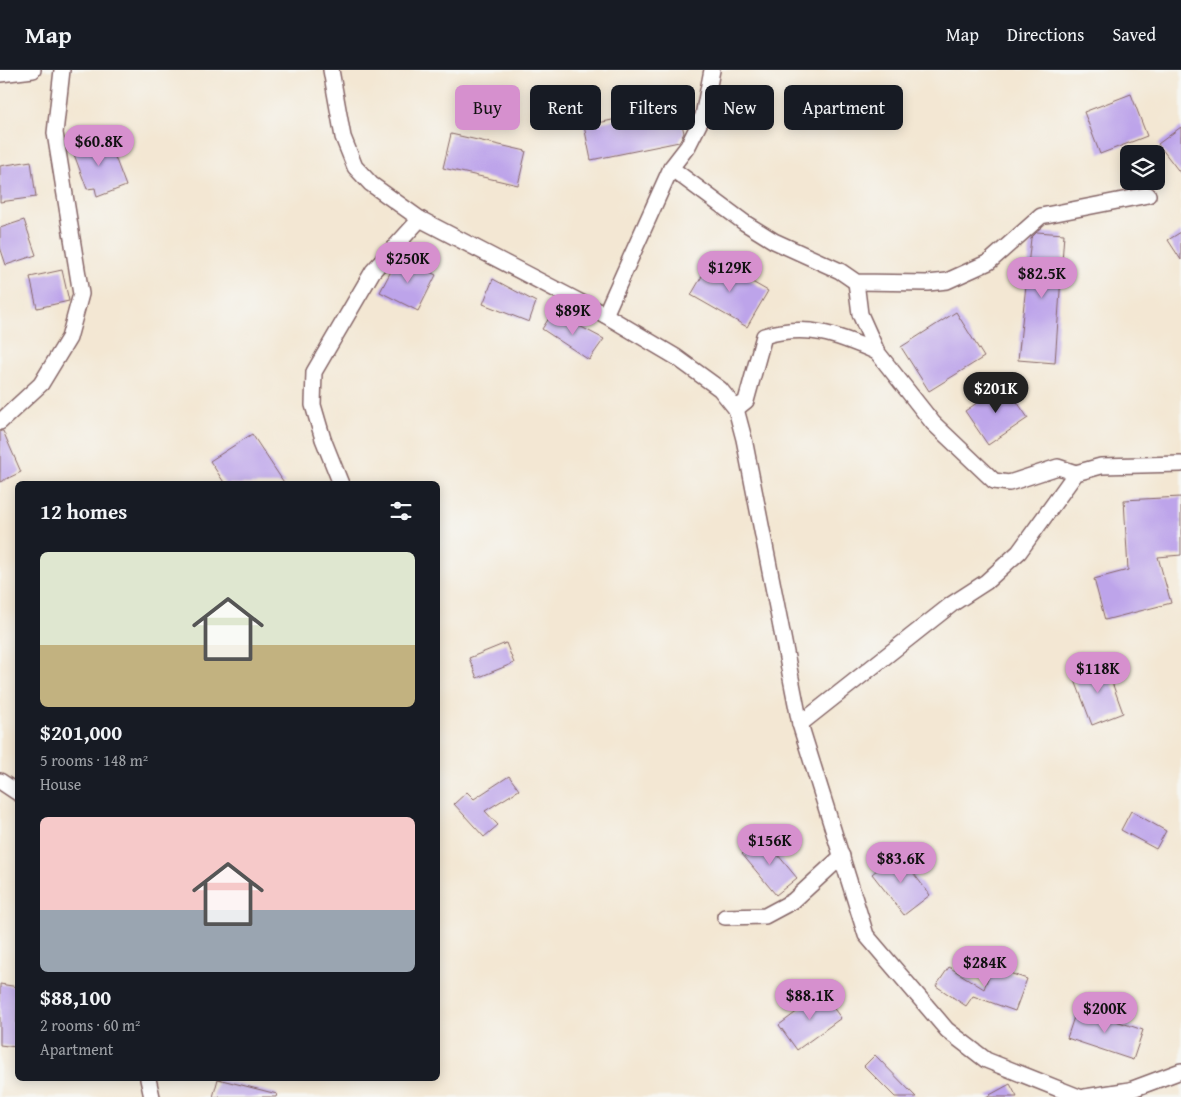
<!DOCTYPE html>
<html lang="en">
<head>
<meta charset="utf-8">
<style>
	body { margin:0; font-family:"Gentium Book Plus",serif; background:#242831; color:#f1f3f6; height:100vh; display:flex; flex-direction:column; font-size:19px; white-space:nowrap }
	* { box-sizing:border-box; margin:0 }
	p { font-size:16px; color:#9ea1a6 }
	.icon { flex:none; width:28px; height:28px; fill:none; stroke:currentColor; stroke-width:2; stroke-linecap:round; stroke-linejoin:round }
	.map { position:relative; flex:1; overflow:hidden }
	.panel { position:absolute; left:15px; top:411px; width:425px; height:600px; display:flex; flex-direction:column; background:#171b24; border-radius:8px; box-shadow:0 2px 12px #0003 }
	.panel>* { flex:none }
	.hud { position:absolute; left:455px; top:15px; width:475px; height:45px; display:flex; gap:10px }
	.tools { position:absolute; left:1120px; top:75px; display:grid; gap:10px }
	.tools a { display:grid; place-items:center; width:45px; height:45px; border-radius:8px; background:#171b24; box-shadow:0 2px 12px #0003; font-size:25px }
	.price { position:absolute; translate:-50% -42px; padding:0 11px; border-radius:18px; background:#d690ce; color:#111; font-size:16px; line-height:32px; filter:drop-shadow(0 1px 2px #0008) }
	.price::after { content:''; position:absolute; left:50%; top:30px; width:15px; height:11px; margin-left:-8px; background:inherit; clip-path:polygon(0 0,100% 0,50% 100%) }
	.price.active { background:#222; color:#fff }
	ul { padding:0; list-style:none }
	li { display:grid; align-content:center; gap:10px; height:265px; padding:0 25px }
	li span { display:grid; place-items:center; height:155px; border-radius:8px; color:#555 }
	li>.icon { margin-inline-start:auto }
	span .icon { width:90px; height:90px; fill:#fffc; stroke-width:1 }
	li b { font-size:21px }
	h2 { display:flex; justify-content:space-between; align-items:center; height:60px; padding:0 25px; font-size:21px }
	.chip { padding:0 18px; border-radius:8px; background:#171b24; box-shadow:0 2px 12px #0003; font-size:18px; line-height:45px }
	.chip.active { background:#d690ce; color:#111 }
	header { display:flex; align-items:center; gap:30px; box-sizing:border-box; height:70px; padding:0 25px; background:#171b24; border-bottom:1px solid #363941 }
	header strong { font-size:24px }
	nav { display:flex; gap:28px; margin-inline-start:auto; font-size:18px }
	.map>svg:first-child { display:block }
	.building { fill:#bda4ea }
	.lines { fill:none; stroke-linecap:round; stroke-linejoin:round }
	.street-casing { stroke:#856566; stroke-width:18 }
	.street { stroke:#fff; stroke-width:15 }
</style>
</head>
<body>
<header>
<strong>Map</strong>
<nav><a>Map</a><a>Directions</a><a>Saved</a></nav>
</header>
<div class="map">
<svg width="1181" height="1027" viewBox="0 0 1181 1027">
	<rect width="100%" height="100%" fill="#f6f6f2"/>
	<filter id="ink" filterUnits="userSpaceOnUse"><feTurbulence type="fractalNoise" baseFrequency=".02" numOctaves="2"/><feDisplacementMap in="SourceGraphic" scale="10" xChannelSelector="R" yChannelSelector="G"/><feConvolveMatrix kernelMatrix="1 2 1 2 8 2 1 2 1" color-interpolation-filters="sRGB"/></filter>
	<filter id="wash" filterUnits="userSpaceOnUse"><feTurbulence type="fractalNoise" baseFrequency=".0096" numOctaves="4" result="noise"/><feDisplacementMap in="SourceGraphic" scale="20" xChannelSelector="R" yChannelSelector="G"/><feGaussianBlur stdDeviation="1.12" result="paint"/><feColorMatrix in="noise" values="0 0 0 0 0 0 0 0 0 0 0 0 0 0 0 0 0 1.4 0 .05"/><feComposite in="paint" operator="in"/></filter>
	<g filter="url(#wash)">
		<rect width="100%" height="100%" fill="#f3e7d3"/>
		<g id="blocks">
			<g class="building">
				<path d="M 1131,24 L 1147,66 L 1100,84 L 1084,42 Z"/>
				<path d="M 678,36 L 684,63 L 679,72 L 591,90 L 584,56 Z"/>
				<path d="M 1181,57 L 1181,104 L 1158,74 Z"/>
				<path d="M 451,64 L 526,81 L 518,115 L 443,98 Z"/>
				<path d="M 107,66 L 126,116 L 97,127 L 95,118 L 87,119 L 72,79 Z"/>
				<path d="M 31,91 L 36,127 L 0,132 L 0,96 Z"/>
				<path d="M 24,150 L 36,185 L 6,195 L 0,177 L 0,158 Z"/>
				<path d="M 1037,162 L 1064,164 L 1055,293 L 1018,290 L 1031,168 Z"/>
				<path d="M 1181,162 L 1181,190 L 1168,170 Z"/>
				<path d="M 399,186 L 436,205 L 418,241 L 380,222 Z"/>
				<path d="M 712,189 L 768,221 L 747,257 L 691,225 Z"/>
				<path d="M 62,200 L 69,231 L 37,238 L 30,207 Z"/>
				<path d="M 493,209 L 536,232 L 529,252 L 483,234 Z"/>
				<path d="M 553,242 L 604,269 L 589,290 L 542,259 Z"/>
				<path d="M 956,242 L 984,287 L 929,321 L 901,277 Z"/>
				<path d="M 1005,314 L 1028,348 L 988,375 L 965,341 Z"/>
				<path d="M 0,361 L 3,361 L 21,402 L 0,412 Z"/>
				<path d="M 252,364 L 285,414 L 225,414 L 210,391 Z"/>
				<path d="M 1181,427 L 1181,485 L 1158,487 L 1171,533 L 1105,550 L 1094,509 L 1128,500 L 1124,430 Z"/>
				<path d="M 506,573 L 514,593 L 477,608 L 469,588 Z"/>
				<path d="M 1105,593 L 1123,643 L 1092,655 L 1073,605 Z"/>
				<path d="M 509,706 L 519,720 L 485,741 L 498,755 L 484,767 L 454,734 L 467,722 L 474,729 Z"/>
				<path d="M 1131,741 L 1166,761 L 1156,779 L 1121,760 Z"/>
				<path d="M 763,767 L 797,808 L 776,825 L 742,784 Z"/>
				<path d="M 898,783 L 930,825 L 904,845 L 872,804 Z"/>
				<path d="M 949,897 L 984,919 L 992,897 L 1027,909 L 1015,941 L 973,926 L 966,936 L 936,916 Z"/>
				<path d="M 0,914 L 18,917 L 16,977 L 0,975 Z"/>
				<path d="M 822,923 L 841,948 L 797,980 L 779,955 Z"/>
				<path d="M 1077,938 L 1143,960 L 1133,990 L 1067,968 Z"/>
				<path d="M 875,985 L 916,1027 L 895,1027 L 864,996 Z"/>
				<path d="M 218,1009 L 277,1024 L 276,1027 L 213,1027 Z"/>
				<path d="M 1010,1014 L 1017,1027 L 986,1027 Z"/>
			</g>
		</g>
	</g>
	<g filter="url(#ink)">
		<use href="#blocks" fill-opacity="0" stroke="#856566" stroke-width="1"/>
		<g class="lines">
			<g class="street-casing">
				<g id="street">
					<path d="M 331,0 L 343,67 L 355,97 L 371,114 L 420,149 L 605,245 L 676,287 L 720,319 L 736,339 L 744,369 L 800,654 L 866,865 L 947,960 L 986,990 L 1079,1027"/>
					<path d="M 0,4 L 33,0"/>
					<path d="M 671,98 L 745,153 L 774,171 L 840,201 L 856,212 L 928,213 L 947,211 L 989,192 L 1041,146 L 1148,125"/>
					<path d="M 856,212 L 860,244 L 877,282 L 933,353 L 994,411 L 1009,413 L 1058,397 L 1076,403"/>
					<path d="M 605,245 L 671,98 L 688,76 L 703,46 L 712,0"/>
					<path d="M 736,339 L 746,331 L 764,266 C 807,253 838,265 877,282"/>
					<path d="M 0,352 L 41,314 L 69,268 L 81,224 L 55,63 L 62,0"/>
					<path d="M 341,414 L 323,369 L 313,335 L 314,302 L 373,201 L 420,149"/>
					<path d="M 800,654 L 952,534 L 986,512 L 1019,482 L 1076,403 L 1101,396 L 1181,394"/>
					<path d="M 0,711 L 18,723"/>
					<path d="M 725,847 L 765,846 L 793,831 L 842,786"/>
					<path d="M 148,1009 L 152,1027"/>
					<path d="M 1085,1027 L 1130,1020 L 1181,1001"/>
				</g>
			</g>
			<use href="#street" class="street"/>
		</g>
	</g>
</svg>
<div class="tools">
<a><svg class="icon" aria-label="layers" viewBox="0 0 24 24"><path d="M12 4l9 5-9 5-9-5zM3 14l9 5 9-5"/></svg></a>
</div>
<b class="price" style="left:99px;top:97px">$60.8K</b>
<b class="price" style="left:408px;top:214px">$250K</b>
<b class="price" style="left:730px;top:223px">$129K</b>
<b class="price" style="left:1042px;top:229px">$82.5K</b>
<b class="price" style="left:573px;top:266px">$89K</b>
<b class="price active" style="left:996px;top:344px">$201K</b>
<b class="price" style="left:1098px;top:624px">$118K</b>
<b class="price" style="left:770px;top:796px">$156K</b>
<b class="price" style="left:901px;top:814px">$83.6K</b>
<b class="price" style="left:985px;top:918px">$284K</b>
<b class="price" style="left:810px;top:951px">$88.1K</b>
<b class="price" style="left:1105px;top:964px">$200K</b>
<div class="hud">
<a class="chip active">Buy</a>
<a class="chip">Rent</a>
<a class="chip">Filters</a>
<a class="chip">New</a>
<a class="chip">Apartment</a>
</div>
<section class="panel">
<h2>12 homes<svg class="icon" aria-label="filters" viewBox="0 0 24 24"><path d="M4 7h16M4 17h16"/><circle cx="9" cy="7" r="2"/><circle cx="15" cy="17" r="2"/></svg></h2>
<ul>
<li><span style="background:linear-gradient(#dfe7d0 60%,#c2b280 0)"><svg class="icon" aria-label="home" viewBox="0 0 24 24"><path d="M3 11l9-7 9 7M6 9v11h12V9"/></svg></span><div><b>$201,000</b><p>5 rooms · 148 m²</p><p>House</p></div></li>
<li><span style="background:linear-gradient(#f6c9c9 60%,#9aa5b1 0)"><svg class="icon" aria-label="home" viewBox="0 0 24 24"><path d="M3 11l9-7 9 7M6 9v11h12V9"/></svg></span><div><b>$88,100</b><p>2 rooms · 60 m²</p><p>Apartment</p></div></li>
</ul>
</section>
</div>
</body>
</html>
